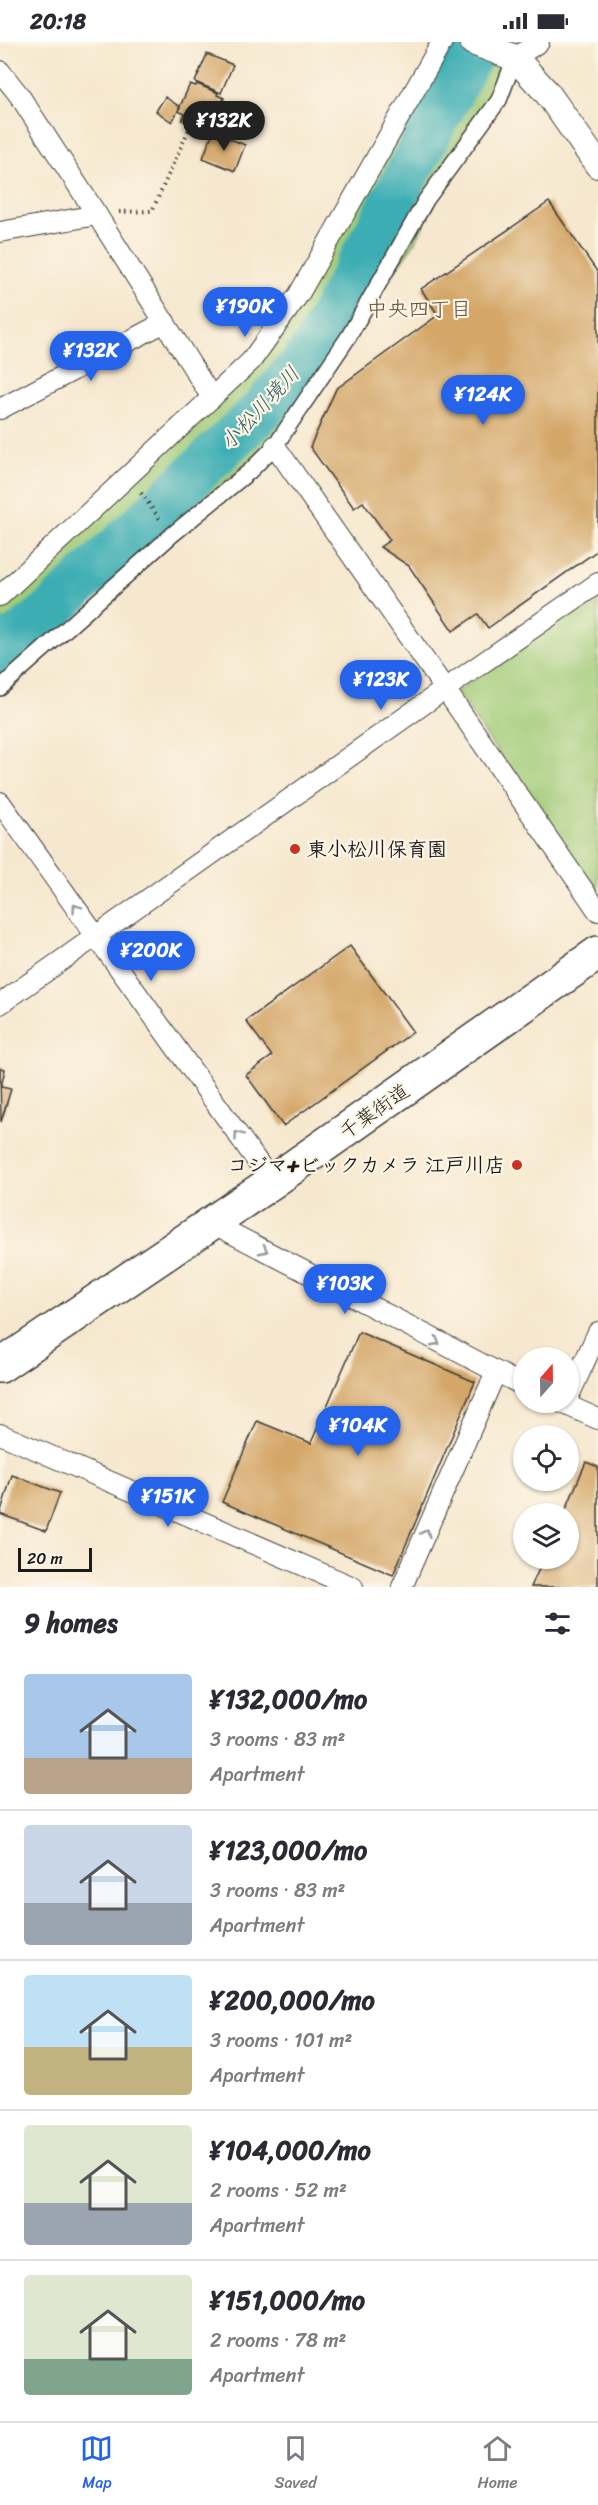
<!DOCTYPE html>
<html lang="en">
<head>
<meta charset="utf-8">
<style>
	body { margin:0; font-family:Sriracha,"Klee One",sans-serif; background:#f7f7f7; color:#2b2b33; height:100vh; display:flex; flex-direction:column; font-size:22px; white-space:nowrap }
	* { box-sizing:border-box; margin:0 }
	p { font-size:20px; color:#7c7c81 }
	.icon { flex:none; width:33px; height:33px; fill:none; stroke:currentColor; stroke-width:2; stroke-linecap:round; stroke-linejoin:round }
	.map { position:relative; height:1545px; overflow:hidden }
	.details { display:flex; flex-direction:column; background:#fff; flex:1 }
	.details>* { flex:none }
	.needle { width:39px; rotate:20deg }
	.controls { position:absolute; left:513px; top:1305px; display:grid; gap:12px }
	.controls a { display:grid; place-items:center; width:66px; height:66px; border-radius:50%; background:#fff; box-shadow:0 2px 4px #0004; font-size:30px }
	.scale { position:absolute; left:18px; bottom:15px; width:74px; box-sizing:border-box; padding-left:6px; border:3px solid #1c1c1c; border-top:0; font-size:16px; line-height:21px; white-space:nowrap; color:#1c1c1c; -webkit-text-stroke:4px #fcf5e5; paint-order:stroke }
	.price { position:absolute; translate:-50% -51px; padding:0 14px; border-radius:21px; background:#2563eb; color:#fff; font-size:20px; line-height:39px; filter:drop-shadow(0 2px 3px #0008) }
	.price::after { content:''; position:absolute; left:50%; top:36px; width:18px; height:14px; margin-left:-9px; background:inherit; clip-path:polygon(0 0,100% 0,50% 100%) }
	.price.selected { background:#222; color:#fff }
	ul { padding:0; list-style:none }
	li { display:flex; align-items:center; gap:18px; height:150px; padding:0 24px }
	li+li { border-top:2px solid #e1e1e2 }
	li span { display:grid; place-items:center; flex:none; width:168px; height:120px; border-radius:6px; color:#555 }
	li>.icon { margin-inline-start:auto }
	span .icon { width:72px; height:72px; fill:#fffc; stroke-width:1 }
	li b { font-size:26px }
	h2 { display:flex; justify-content:space-between; align-items:center; height:72px; padding:0 24px; font-size:26px }
	.status { display:flex; justify-content:space-between; align-items:center; height:42px; padding:0 30px; background:#fff; direction:ltr }
	.status svg { height:16px; fill:currentColor }
	.menu { display:flex; justify-content:space-around; align-items:center; height:84px; border-top:2px solid #e1e1e2; background:#fff; font-size:16px; color:#7c7c81 }
	.menu a { display:grid; justify-items:center; gap:3px }
	.menu .selected { color:#2563eb }
	.map>svg:first-child { display:block }
	.green { fill:#a0cb78; stroke:#5e744a; stroke-width:1.5 }
	.lines { fill:none; stroke-linecap:round; stroke-linejoin:round }
	.river { stroke:#3badb3; stroke-width:45 }
	.building { fill:#d4a769 }
	.pedestrian-casing { stroke:#3d3b37; stroke-width:18 }
	.minor-casing { stroke:#3d3b37; stroke-width:22 }
	.tertiary-casing { stroke:#3d3b37; stroke-width:28 }
	.trunk-casing { stroke:#3d3b37; stroke-width:36 }
	.path { stroke:#3d3b37; stroke-width:4; stroke-dasharray:1.5 4.5; stroke-linecap:butt }
	.pedestrian { stroke:#fff; stroke-width:15 }
	.minor { stroke:#fff; stroke-width:20 }
	.tertiary { stroke:#fff; stroke-width:26 }
	.trunk { stroke:#fff; stroke-width:33 }
	.oneway { stroke:#999 }
	.poi-dot { fill:#c8321e; stroke:#fcf5e5; stroke-width:2 }
	.labels { text-anchor:middle; stroke-width:4.5; stroke-linejoin:round; paint-order:stroke }
	.poi-label { font-size:20px; font-weight:bold; fill:#1c1c1c; stroke:#fcf5e5; text-anchor:start }
	.street-label { font-size:20px; fill:#1c1c1c; stroke:#fcf5e5 }
	.neighbourhood-label { font-size:21px; fill:#5c4d37; stroke:#fcf5e5 }
	.water-label { font-size:21px; font-style:italic; fill:#2a5d60; stroke:#fcf5e5 }
</style>
</head>
<body>
<div class="status"><b>20:18</b><svg viewBox="0 0 49 12"><path d="M0 12V9h3v3zM5 12V6h3v6zM10 12V3h3v9zM15 12V0h3v12zM26 1h20v11H26zM47 4h2v5h-2z"/></svg></div>
<div class="map">
<svg width="598" height="1545" viewBox="0 0 598 1545">
	<rect width="100%" height="100%" fill="#fcf5e5"/>
	<filter id="ink" filterUnits="userSpaceOnUse"><feTurbulence type="fractalNoise" baseFrequency=".0167" numOctaves="2"/><feDisplacementMap in="SourceGraphic" scale="12" xChannelSelector="R" yChannelSelector="G"/><feConvolveMatrix kernelMatrix="1 2 1 2 8 2 1 2 1" color-interpolation-filters="sRGB"/></filter>
	<filter id="wash" filterUnits="userSpaceOnUse"><feTurbulence type="fractalNoise" baseFrequency=".008" numOctaves="4" result="noise"/><feDisplacementMap in="SourceGraphic" scale="24" xChannelSelector="R" yChannelSelector="G"/><feGaussianBlur stdDeviation="1.35" result="paint"/><feColorMatrix in="noise" values="0 0 0 0 0 0 0 0 0 0 0 0 0 0 0 0 0 1.4 0 .05"/><feComposite in="paint" operator="in"/></filter>
	<g filter="url(#wash)">
		<rect width="100%" height="100%" fill="#f6e8cf"/>
		<g class="green">
			<path d="M 449,0 L 524,0 L 491,53 L 414,201 L 273,399 L 0,638 L 0,562 L 255,326 Z"/>
			<path d="M 598,550 L 598,855 L 456,650 Z"/>
		</g>
		<g class="lines">
			<path class="river" d="M 0,609 L 48,572 L 264,366 L 313,308 L 478,0"/>
		</g>
		<g id="blocks">
			<g class="building">
				<path d="M 207,12 L 233,23 L 221,51 L 195,40 Z"/>
				<path d="M 190,42 L 196,44 L 197,42 L 218,51 L 217,53 L 224,56 L 213,84 L 205,80 L 202,86 L 182,78 L 185,72 L 178,69 Z"/>
				<path d="M 165,55 L 180,65 L 172,80 L 156,69 Z"/>
				<path d="M 213,90 L 245,103 L 235,129 L 203,116 Z"/>
				<path d="M 549,160 L 598,231 L 598,508 L 488,586 L 478,572 L 453,589 L 409,524 L 380,505 L 390,498 L 363,460 L 354,466 L 310,405 L 336,347 L 438,273 L 421,247 Z"/>
				<path d="M 350,904 L 413,990 L 283,1084 L 246,1033 L 272,1014 L 246,979 Z"/>
				<path d="M 0,1026 L 5,1027 L 1,1045 L 11,1047 L 1,1080 Z"/>
				<path d="M 359,1290 L 475,1340 L 393,1533 L 222,1460 L 257,1379 L 311,1401 Z"/>
				<path d="M 586,1420 L 598,1425 L 598,1545 L 531,1545 L 544,1516 L 568,1516 L 568,1472 L 564,1472 Z"/>
				<path d="M 12,1433 L 60,1451 L 46,1489 L 0,1472 Z"/>
			</g>
		</g>
	</g>
	<g filter="url(#ink)">
		<use href="#blocks" fill-opacity="0" stroke="#3d3b37" stroke-width="1.5"/>
		<g class="lines">
			<g class="pedestrian-casing">
				<path id="pedestrian" d="M 0,646 L 173,492 L 250,429 L 275,404 L 349,294 L 426,158 L 499,58 L 515,16"/>
			</g>
			<g class="minor-casing">
				<g id="minor">
					<path d="M 515,16 L 539,0"/>
					<path d="M 0,29 L 19,53 L 97,173 L 212,356"/>
					<path d="M 0,190 L 97,173"/>
					<path d="M 0,367 L 165,280"/>
					<path d="M 275,404 L 445,647 L 598,541"/>
					<path d="M 0,554 L 251,319 L 299,252 L 442,0"/>
					<path d="M 0,760 L 272,1140"/>
					<path d="M 0,962 L 445,647 L 598,869"/>
					<path d="M 212,1181 L 524,1344"/>
					<path d="M 568,1356 L 598,1290"/>
					<path d="M 560,1360 L 598,1377"/>
					<path d="M 0,1392 L 353,1545"/>
					<path d="M 402,1545 L 495,1332"/>
				</g>
			</g>
			<g class="tertiary-casing">
				<path id="tertiary" d="M 473,0 L 515,16 L 548,52 L 598,123"/>
			</g>
			<g class="trunk-casing">
				<path id="trunk" d="M 0,1324 L 272,1140 L 598,911"/>
			</g>
			<g class="path">
				<path d="M 119,170 L 152,169 L 190,85"/>
				<path d="M 141,451 L 161,479"/>
			</g>
			<use href="#pedestrian" class="pedestrian"/>
			<use href="#minor" class="minor"/>
			<use href="#tertiary" class="tertiary"/>
			<use href="#trunk" class="trunk"/>
		</g>
		<defs><path id="oneway-chevron" d="M-2-3.5L2.5 0L-2 3.5" fill="none" stroke-width="1.6" stroke-linecap="round" stroke-linejoin="round" transform="scale(1.5)"/></defs>
		<g class="oneway">
			<use href="#oneway-chevron" transform="translate(76 866) rotate(-126)"/>
			<use href="#oneway-chevron" transform="translate(238 1093) rotate(-126)"/>
			<use href="#oneway-chevron" transform="translate(264 1208) rotate(28)"/>
			<use href="#oneway-chevron" transform="translate(436 1300) rotate(28)"/>
			<use href="#oneway-chevron" transform="translate(426 1491) rotate(-66)"/>
		</g>
	</g>
	<g class="poi-dot">
		<circle cx="295" cy="807" r="6"/>
		<circle cx="517" cy="1123" r="6"/>
	</g>
	<g class="labels">
		<g class="poi-label">
			<text x="307" y="814">東小松川保育園</text>
			<text x="505" y="1130" text-anchor="end">コジマ+ビックカメラ 江戸川店</text>
		</g>
		<g class="street-label">
			<text transform="translate(374 1069) rotate(-35)" y="7">千葉街道</text>
		</g>
		<g class="neighbourhood-label">
			<text x="419" y="274">中央四丁目</text>
		</g>
		<g class="water-label">
			<text transform="translate(260 366) rotate(-47)" y="7">小松川境川</text>
		</g>
	</g>
</svg>
<div class="controls">
<a><svg class="needle" viewBox="-14 -14 28 28"><path d="M0-13l5 13h-10z" fill="#e53935"/><path d="M0 13l5-13h-10z" fill="#7c7c81"/></svg></a>
<a><svg class="icon" aria-label="locate" viewBox="0 0 24 24"><circle cx="12" cy="12" r="6"/><path d="M12 2v4M12 18v4M2 12h4M18 12h4"/></svg></a>
<a><svg class="icon" aria-label="layers" viewBox="0 0 24 24"><path d="M12 4l9 5-9 5-9-5zM3 14l9 5 9-5"/></svg></a>
</div>
<div class="scale">20 m</div>
<b class="price selected" style="left:224px;top:110px">¥132K</b>
<b class="price" style="left:245px;top:296px">¥190K</b>
<b class="price" style="left:91px;top:340px">¥132K</b>
<b class="price" style="left:483px;top:384px">¥124K</b>
<b class="price" style="left:381px;top:669px">¥123K</b>
<b class="price" style="left:151px;top:940px">¥200K</b>
<b class="price" style="left:345px;top:1273px">¥103K</b>
<b class="price" style="left:358px;top:1415px">¥104K</b>
<b class="price" style="left:168px;top:1486px">¥151K</b>
</div>
<section class="details">
<h2>9 homes<svg class="icon" aria-label="filters" viewBox="0 0 24 24"><path d="M4 7h16M4 17h16"/><circle cx="9" cy="7" r="2"/><circle cx="15" cy="17" r="2"/></svg></h2>
<ul>
<li><span style="background:linear-gradient(#a9c7e8 70%,#b9a48a 0)"><svg class="icon" aria-label="home" viewBox="0 0 24 24"><path d="M3 11l9-7 9 7M6 9v11h12V9"/></svg></span><div><b>¥132,000/mo</b><p>3 rooms · 83 m²</p><p>Apartment</p></div></li>
<li><span style="background:linear-gradient(#c9d6e8 65%,#9aa5b1 0)"><svg class="icon" aria-label="home" viewBox="0 0 24 24"><path d="M3 11l9-7 9 7M6 9v11h12V9"/></svg></span><div><b>¥123,000/mo</b><p>3 rooms · 83 m²</p><p>Apartment</p></div></li>
<li><span style="background:linear-gradient(#bfe0f5 60%,#c2b280 0)"><svg class="icon" aria-label="home" viewBox="0 0 24 24"><path d="M3 11l9-7 9 7M6 9v11h12V9"/></svg></span><div><b>¥200,000/mo</b><p>3 rooms · 101 m²</p><p>Apartment</p></div></li>
<li><span style="background:linear-gradient(#dfe7d0 65%,#9aa5b1 0)"><svg class="icon" aria-label="home" viewBox="0 0 24 24"><path d="M3 11l9-7 9 7M6 9v11h12V9"/></svg></span><div><b>¥104,000/mo</b><p>2 rooms · 52 m²</p><p>Apartment</p></div></li>
<li><span style="background:linear-gradient(#dfe7d0 70%,#7fa58c 0)"><svg class="icon" aria-label="home" viewBox="0 0 24 24"><path d="M3 11l9-7 9 7M6 9v11h12V9"/></svg></span><div><b>¥151,000/mo</b><p>2 rooms · 78 m²</p><p>Apartment</p></div></li>
</ul>
</section>
<nav class="menu">
<a class="selected"><svg class="icon" aria-label="map" viewBox="0 0 24 24"><path d="M3 6l6-2 6 2 6-2v14l-6 2-6-2-6 2zM9 4v14M15 6v14"/></svg>Map</a>
<a><svg class="icon" aria-label="saved" viewBox="0 0 24 24"><path d="M7 4h10v16l-5-4-5 4z"/></svg>Saved</a>
<a><svg class="icon" aria-label="home" viewBox="0 0 24 24"><path d="M3 11l9-7 9 7M6 9v11h12V9"/></svg>Home</a>
</nav>
</body>
</html>
